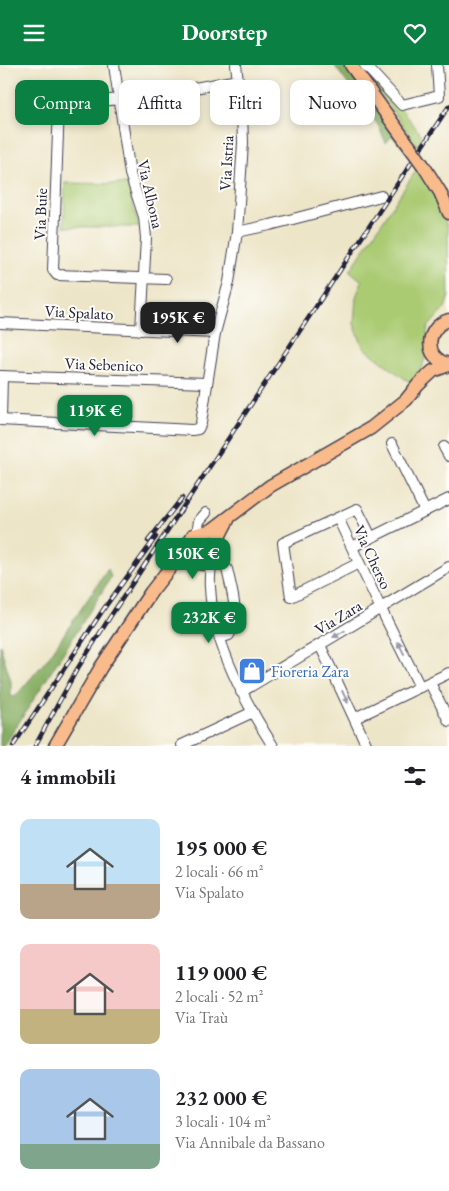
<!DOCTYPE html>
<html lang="it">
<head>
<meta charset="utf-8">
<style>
	body { margin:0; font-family:"EB Garamond",serif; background:#f2f2f2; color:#202124; height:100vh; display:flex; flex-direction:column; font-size:19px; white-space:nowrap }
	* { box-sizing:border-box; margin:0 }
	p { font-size:16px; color:#757577 }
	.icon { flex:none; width:28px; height:28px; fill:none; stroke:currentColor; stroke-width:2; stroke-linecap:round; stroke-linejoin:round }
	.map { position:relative; height:681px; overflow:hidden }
	.details { display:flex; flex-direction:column; background:#fff; flex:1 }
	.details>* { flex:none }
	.banner { position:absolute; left:15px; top:15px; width:420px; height:45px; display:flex; gap:10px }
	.price { position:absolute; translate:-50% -42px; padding:0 11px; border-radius:10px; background:#0b8043; color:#fff; font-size:16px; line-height:32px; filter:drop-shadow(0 1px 2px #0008) }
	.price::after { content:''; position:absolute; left:50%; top:30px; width:15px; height:11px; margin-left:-8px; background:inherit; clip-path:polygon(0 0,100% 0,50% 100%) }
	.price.current { background:#222; color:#fff }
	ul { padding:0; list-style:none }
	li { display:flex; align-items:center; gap:15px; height:125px; padding:0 20px }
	li span { display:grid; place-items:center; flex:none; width:140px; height:100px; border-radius:10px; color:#555 }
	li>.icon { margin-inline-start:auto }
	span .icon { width:60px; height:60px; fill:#fffc; stroke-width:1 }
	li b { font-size:21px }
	h2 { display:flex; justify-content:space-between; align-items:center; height:60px; padding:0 20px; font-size:21px }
	.pill { padding:0 18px; border-radius:10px; background:#fff; box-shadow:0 2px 8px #0003; font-size:18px; line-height:45px }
	.pill.current { background:#0b8043; color:#fff }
	header { display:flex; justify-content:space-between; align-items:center; height:65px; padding:0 20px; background:#0b8043; color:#fff; font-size:22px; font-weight:700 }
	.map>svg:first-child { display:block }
	.green { fill:#abcb73; stroke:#667657 }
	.forest { fill:#88af65; stroke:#556850 }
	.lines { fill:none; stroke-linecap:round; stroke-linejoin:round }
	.minor-casing { stroke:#403f50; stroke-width:12 }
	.major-casing { stroke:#403f50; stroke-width:15 }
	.minor { stroke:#fff; stroke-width:10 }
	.major { stroke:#fabb8c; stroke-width:12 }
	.rail-casing { stroke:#22223b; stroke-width:4.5 }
	.rail { stroke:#fdfcf7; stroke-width:2.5; stroke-dasharray:8; stroke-linecap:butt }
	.major-bridge-casing { stroke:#403f50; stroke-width:15; stroke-linecap:butt }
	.major-bridge { stroke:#fabb8c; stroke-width:12 }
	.oneway { fill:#9c9ca7 }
	.labels { text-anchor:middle; stroke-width:4; stroke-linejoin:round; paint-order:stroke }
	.street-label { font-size:16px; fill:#22223b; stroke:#fdfcf7 }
	.shop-label { font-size:16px; fill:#366cbe; stroke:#fdfcf7; text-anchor:start }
</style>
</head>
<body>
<header><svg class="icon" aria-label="menu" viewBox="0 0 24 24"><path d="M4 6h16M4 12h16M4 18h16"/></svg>Doorstep<svg class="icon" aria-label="heart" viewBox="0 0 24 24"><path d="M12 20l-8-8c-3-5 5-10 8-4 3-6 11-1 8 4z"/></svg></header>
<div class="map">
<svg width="449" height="681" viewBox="0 0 449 681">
	<rect width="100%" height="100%" fill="#fdfcf7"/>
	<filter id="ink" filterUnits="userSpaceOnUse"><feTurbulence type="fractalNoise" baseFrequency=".02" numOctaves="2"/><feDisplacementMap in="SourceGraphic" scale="10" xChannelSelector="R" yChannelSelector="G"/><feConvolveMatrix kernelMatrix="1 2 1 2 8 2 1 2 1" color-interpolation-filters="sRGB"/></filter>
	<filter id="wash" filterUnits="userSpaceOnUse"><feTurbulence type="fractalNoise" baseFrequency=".0096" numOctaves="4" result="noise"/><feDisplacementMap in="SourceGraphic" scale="20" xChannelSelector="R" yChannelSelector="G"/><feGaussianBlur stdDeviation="1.12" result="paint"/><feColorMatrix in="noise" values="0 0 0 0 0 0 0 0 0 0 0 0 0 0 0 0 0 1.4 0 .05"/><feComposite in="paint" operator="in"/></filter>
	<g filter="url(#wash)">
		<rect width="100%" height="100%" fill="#ede5c7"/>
		<g class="green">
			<path d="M 360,0 L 401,44 L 422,71 L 418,82 Z"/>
			<path d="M 419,101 L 440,141 L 448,164 L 449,231 L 445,243 L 428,262 L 426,276 L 427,285 L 423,300 L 411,318 L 394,306 L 363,282 L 354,259 L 356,232 L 362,216 L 350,206 Z"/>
			<path d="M 65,118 L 127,119 L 139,162 L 64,162 Z"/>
			<circle cx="203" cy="483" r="10"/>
		</g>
		<g class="forest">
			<path d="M 334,0 L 346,0 L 412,93 L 392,71 L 386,78 L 378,60 Z"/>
			<path d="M 108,504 L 111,512 L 100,530 L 4,681 L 0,681 L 0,580 L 11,616 L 11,631 L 15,632 L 48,593 Z"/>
		</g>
	</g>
	<g filter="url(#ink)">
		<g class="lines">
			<g class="minor-casing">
				<g id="minor">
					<path d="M 114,0 L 130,109 L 144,152 L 146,173 L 141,265"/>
					<path d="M 365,0 L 402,40 L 439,31 L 437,0"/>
					<path d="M 237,167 L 270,160 L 381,131"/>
					<path d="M 166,214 L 57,210 L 53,205 L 59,40 L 151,31 L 238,15"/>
					<path d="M 0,258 L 215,268"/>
					<path d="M 0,311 L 207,318"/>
					<path d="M 0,355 L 192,365 L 198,364 L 201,358 L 215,268 L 229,217 L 237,167 L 243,78 L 242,46 L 236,0"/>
					<path d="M 1,355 L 2,311"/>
					<path d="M 392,379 L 425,446"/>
					<path d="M 444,382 L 449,391"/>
					<path d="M 338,453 L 381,544 L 420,622"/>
					<path d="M 197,468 L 199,456 L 206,448"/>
					<path d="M 352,482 L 449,434"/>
					<path d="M 211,496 C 211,504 209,514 210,522 C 212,576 245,637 273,681"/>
					<path d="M 359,498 L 291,532 L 283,478 L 357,444 L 371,472"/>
					<path d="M 220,573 L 229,570 C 241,552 231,523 227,504"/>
					<path d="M 320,580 L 367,681"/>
					<path d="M 430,618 L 449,656"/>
					<path d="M 241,627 L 449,502"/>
					<path d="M 355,653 L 449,608"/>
					<path d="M 182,680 L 253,647"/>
				</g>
			</g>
			<g class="major-casing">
				<g id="major">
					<path d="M 351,0 L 410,82"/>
					<path d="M 423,100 L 440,127 L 449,148"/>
					<path d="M 449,255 C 425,262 423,294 449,299"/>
					<path d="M 229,453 C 225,460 221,467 218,475 C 216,482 220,490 211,496 C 199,504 188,493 187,481 L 193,470 L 212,465 L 270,421 L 371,363 L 406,335 L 418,320 L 433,306 L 449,300"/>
					<path d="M 55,681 L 101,602 L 151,527 L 187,481"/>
				</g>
			</g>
			<use href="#minor" class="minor"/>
			<use href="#major" class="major"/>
			<g class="rail-casing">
				<g id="rail">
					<path d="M 148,476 L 182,433"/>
					<path d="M 13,681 L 105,542 L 156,472"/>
					<path d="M 35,681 L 76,606 L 110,552 L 449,41"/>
				</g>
			</g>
			<use href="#rail" class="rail"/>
			<g class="major-bridge-casing">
				<path id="major-bridge" d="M 410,82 L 423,100"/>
			</g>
			<use href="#major-bridge" class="major-bridge"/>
		</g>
		<defs><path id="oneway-solid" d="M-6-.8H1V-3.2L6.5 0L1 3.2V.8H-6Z" transform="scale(1.25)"/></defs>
		<g class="oneway">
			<use href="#oneway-solid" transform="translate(339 569) rotate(150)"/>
			<use href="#oneway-solid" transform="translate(401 583) rotate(-117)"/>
			<use href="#oneway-solid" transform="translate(345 632) rotate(65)"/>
		</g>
	</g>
	<defs>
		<g id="shop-square" transform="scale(1.4375)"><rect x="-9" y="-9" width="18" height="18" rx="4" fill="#3f7fe0" stroke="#fdfcf7"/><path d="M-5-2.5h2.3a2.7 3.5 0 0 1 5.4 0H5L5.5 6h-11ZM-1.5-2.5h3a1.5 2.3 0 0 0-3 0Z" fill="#fff"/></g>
	</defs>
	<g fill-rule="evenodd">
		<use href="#shop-square" x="252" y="606"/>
	</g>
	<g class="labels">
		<g class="street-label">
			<text transform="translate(226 98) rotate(-87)" y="6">Via Istria</text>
			<text transform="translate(151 129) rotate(77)" y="6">Via Albona</text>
			<text transform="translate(40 149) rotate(-88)" y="6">Via Buie</text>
			<text transform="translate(79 247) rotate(3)" y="6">Via Spalato</text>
			<text transform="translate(104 299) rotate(2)" y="6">Via Sebenico</text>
			<text transform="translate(373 492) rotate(65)" y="6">Via Cherso</text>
			<text transform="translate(338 552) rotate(-31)" y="6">Via Zara</text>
		</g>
		<g class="shop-label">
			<text x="271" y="612">Fioreria Zara</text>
		</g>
	</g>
</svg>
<b class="price current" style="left:178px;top:279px">195K €</b>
<b class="price" style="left:95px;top:372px">119K €</b>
<b class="price" style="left:193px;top:515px">150K €</b>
<b class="price" style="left:209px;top:579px">232K €</b>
<div class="banner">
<a class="pill current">Compra</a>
<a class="pill">Affitta</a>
<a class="pill">Filtri</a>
<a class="pill">Nuovo</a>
</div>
</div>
<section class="details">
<h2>4 immobili<svg class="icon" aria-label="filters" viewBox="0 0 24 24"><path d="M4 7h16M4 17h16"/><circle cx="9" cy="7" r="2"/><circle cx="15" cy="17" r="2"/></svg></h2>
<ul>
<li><span style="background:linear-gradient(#bfe0f5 65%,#b9a48a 0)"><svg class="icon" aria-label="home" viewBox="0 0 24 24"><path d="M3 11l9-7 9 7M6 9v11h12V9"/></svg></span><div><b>195 000 €</b><p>2 locali · 66 m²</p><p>Via Spalato</p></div></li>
<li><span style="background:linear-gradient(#f6c9c9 65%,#c2b280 0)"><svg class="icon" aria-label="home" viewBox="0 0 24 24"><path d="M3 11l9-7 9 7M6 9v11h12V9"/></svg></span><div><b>119 000 €</b><p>2 locali · 52 m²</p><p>Via Traù</p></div></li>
<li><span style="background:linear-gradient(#a9c7e8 75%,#7fa58c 0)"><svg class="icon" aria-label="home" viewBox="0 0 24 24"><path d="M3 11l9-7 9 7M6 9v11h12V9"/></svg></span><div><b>232 000 €</b><p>3 locali · 104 m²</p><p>Via Annibale da Bassano</p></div></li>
</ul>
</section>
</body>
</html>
